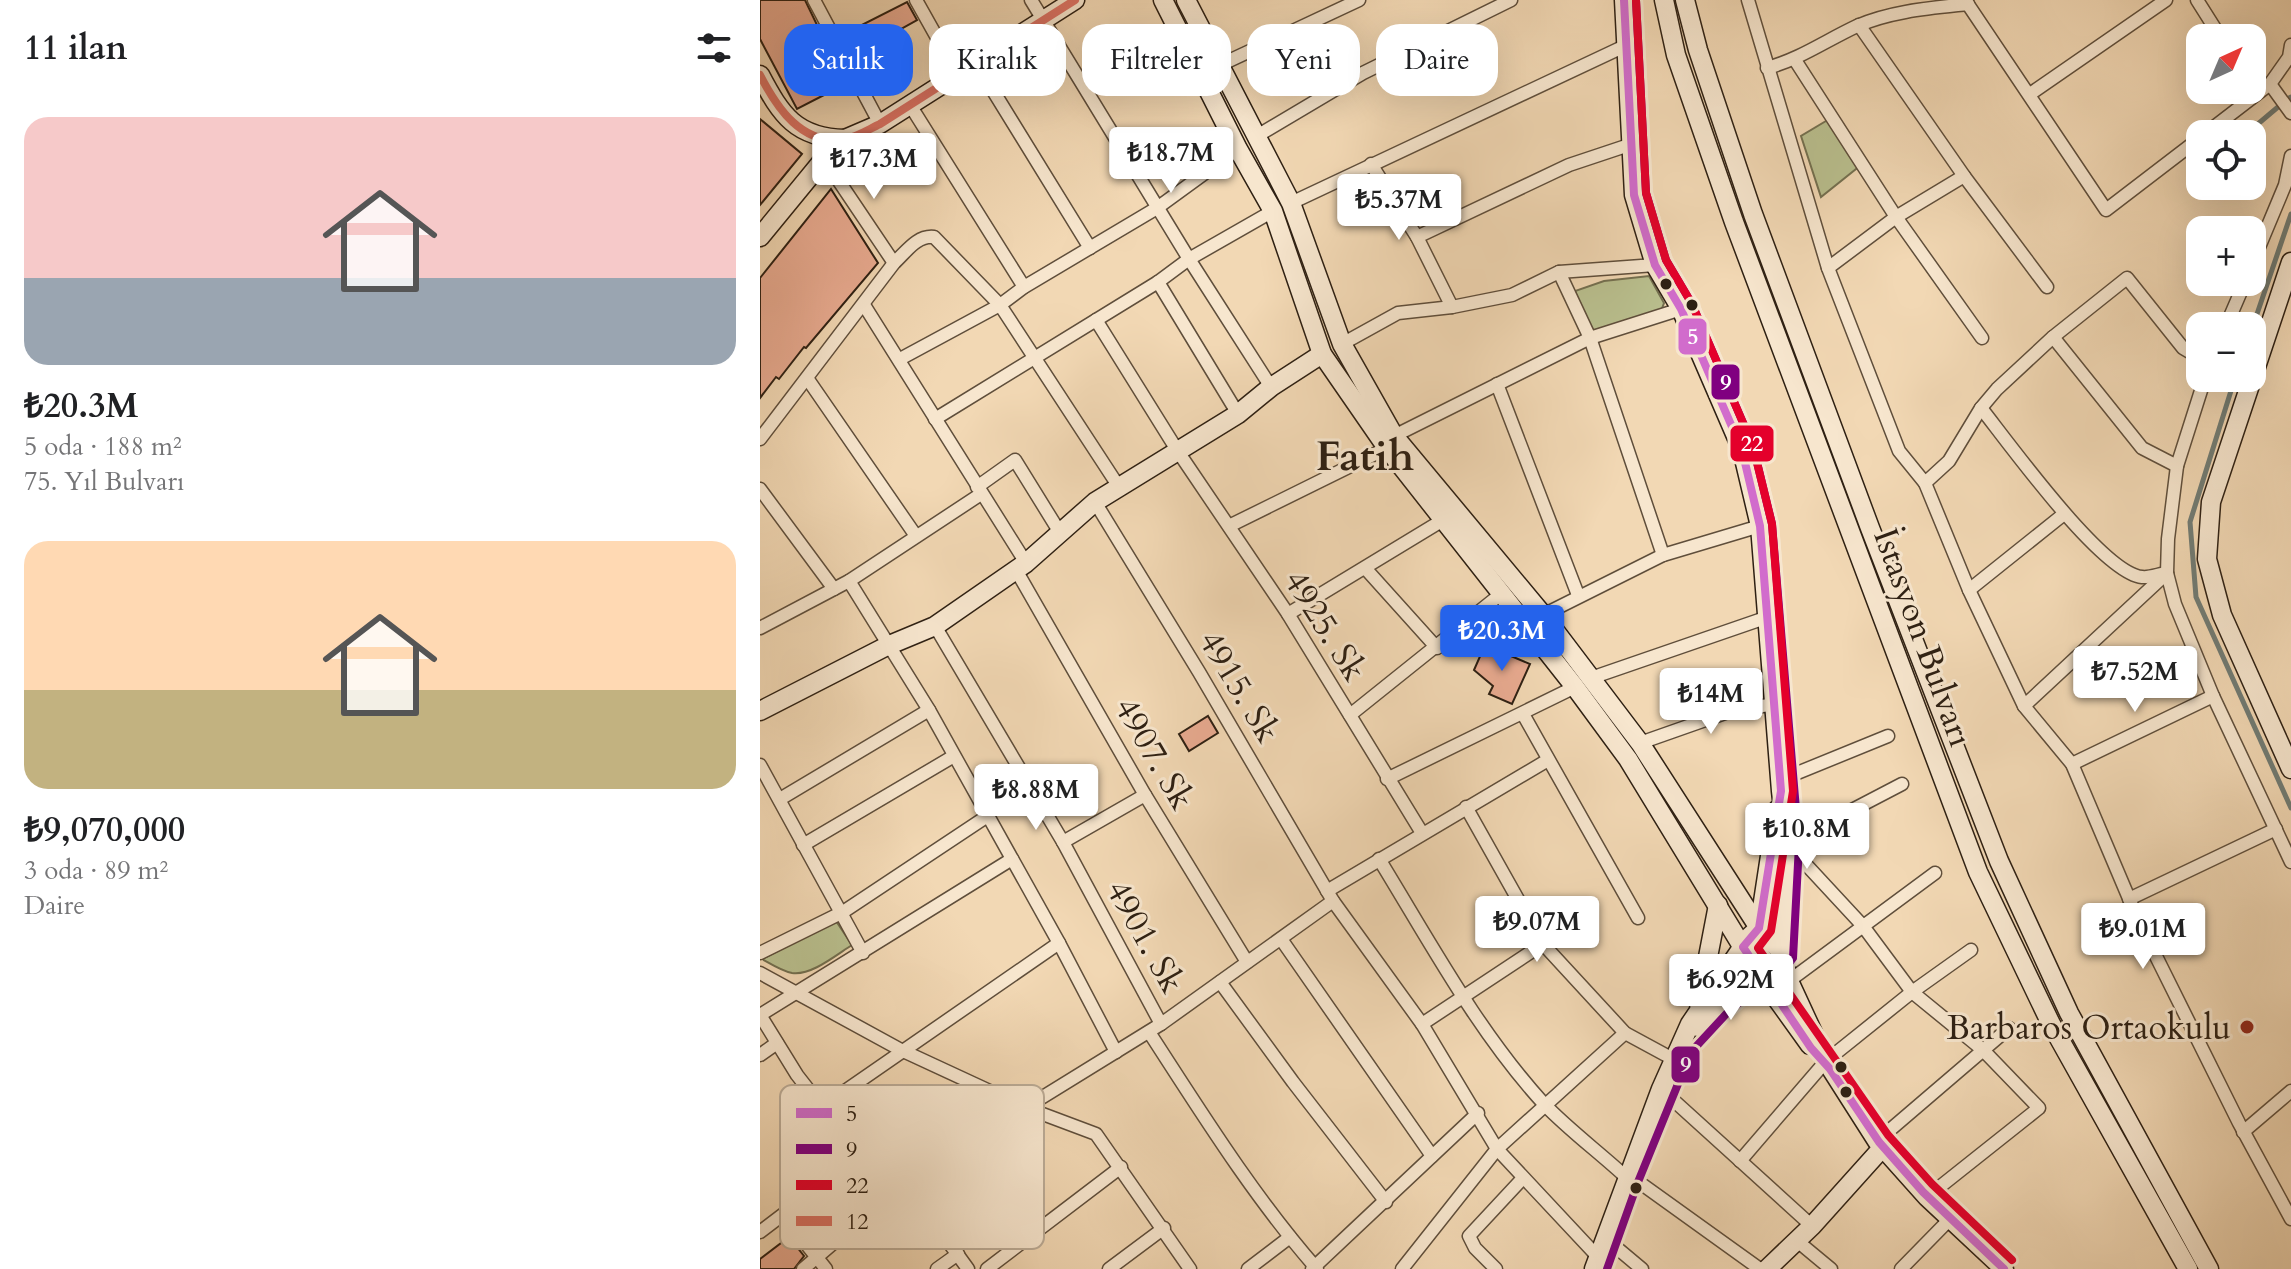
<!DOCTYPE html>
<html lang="tr">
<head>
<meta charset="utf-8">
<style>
	body { margin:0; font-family:Cardo,serif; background:#f2f2f2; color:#202124; height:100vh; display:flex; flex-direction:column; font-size:30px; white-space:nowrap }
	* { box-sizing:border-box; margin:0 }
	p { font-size:26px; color:#757577 }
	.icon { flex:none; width:44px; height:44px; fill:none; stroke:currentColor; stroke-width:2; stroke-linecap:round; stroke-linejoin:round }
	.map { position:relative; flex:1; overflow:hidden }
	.drawer { display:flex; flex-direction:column; background:#fff; width:760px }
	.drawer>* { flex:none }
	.hud { position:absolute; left:24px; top:24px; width:760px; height:72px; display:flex; gap:16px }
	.needle { width:52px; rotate:44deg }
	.tools { position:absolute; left:1426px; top:24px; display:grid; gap:16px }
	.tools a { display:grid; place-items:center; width:80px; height:80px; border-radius:16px; background:#fff; box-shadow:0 8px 32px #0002; font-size:40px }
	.price { position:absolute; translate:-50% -68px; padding:0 18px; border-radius:8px; background:#fff; color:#222; font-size:26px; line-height:52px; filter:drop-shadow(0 2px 4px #0008) }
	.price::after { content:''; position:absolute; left:50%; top:48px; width:24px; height:18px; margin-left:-12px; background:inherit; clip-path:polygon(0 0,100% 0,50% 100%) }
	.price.active { background:#2563eb; color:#fff }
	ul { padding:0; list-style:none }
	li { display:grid; align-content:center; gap:16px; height:424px; padding:0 24px }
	li span { display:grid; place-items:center; height:248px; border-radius:24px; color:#555 }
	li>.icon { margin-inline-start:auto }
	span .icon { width:144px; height:144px; fill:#fffc; stroke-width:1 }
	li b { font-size:34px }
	h2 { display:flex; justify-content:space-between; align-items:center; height:96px; padding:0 24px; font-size:34px }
	.pill { padding:0 28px; border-radius:24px; background:#fff; box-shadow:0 8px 32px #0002; font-size:28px; line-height:72px }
	.pill.active { background:#2563eb; color:#fff }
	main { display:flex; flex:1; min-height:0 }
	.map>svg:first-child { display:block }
	.green { fill:#b9bf8e; stroke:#747050; stroke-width:2 }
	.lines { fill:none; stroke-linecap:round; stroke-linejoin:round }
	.stream { stroke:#707b74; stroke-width:5 }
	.building { fill:#e9ab91; stroke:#2e2013; stroke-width:2 }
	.street-casing { stroke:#5f4e3b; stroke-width:15 }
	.secondary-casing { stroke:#2e2013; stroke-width:21 }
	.street { stroke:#f7e6ce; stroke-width:12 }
	.secondary { stroke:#f7e6ce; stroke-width:18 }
	.bus-1-casing { stroke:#f7e6ce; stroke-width:14 }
	.bus-2-casing { stroke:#f7e6ce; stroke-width:14 }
	.bus-3-casing { stroke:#f7e6ce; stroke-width:14 }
	.bus-4-casing { stroke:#f7e6ce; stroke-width:14 }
	.bus-1 { stroke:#d16ccc; stroke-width:8 }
	.bus-2 { stroke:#800080; stroke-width:8 }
	.bus-3 { stroke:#e4002b; stroke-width:8 }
	.bus-4 { stroke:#db7264; stroke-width:8 }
	.bus-dot { fill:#2e2013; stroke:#f7e6ce; stroke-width:3 }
	.poi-dot { fill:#8f2418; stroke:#f7e6ce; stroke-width:3 }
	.labels { text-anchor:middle; stroke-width:6; stroke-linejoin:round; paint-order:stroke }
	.street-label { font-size:34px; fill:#2e2013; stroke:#f7e6ce }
	.poi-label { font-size:34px; fill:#2e2013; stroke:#f7e6ce; text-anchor:end }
	.district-label { font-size:42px; font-weight:bold; fill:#2e2013; stroke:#f7e6ce }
	.key { fill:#f7e6ce; stroke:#bbab96; stroke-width:2 }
	.key-label { font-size:22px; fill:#2e2013 }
	.line-badge { stroke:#f7e6ce; stroke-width:3 }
	.badge-label { font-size:22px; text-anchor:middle; font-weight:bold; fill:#fff }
</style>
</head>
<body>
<main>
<section class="drawer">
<h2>11 ilan<svg class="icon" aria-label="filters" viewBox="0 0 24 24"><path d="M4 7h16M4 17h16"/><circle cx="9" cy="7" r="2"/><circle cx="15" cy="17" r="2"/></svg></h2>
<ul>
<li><span style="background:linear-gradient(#f6c9c9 65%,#9aa5b1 0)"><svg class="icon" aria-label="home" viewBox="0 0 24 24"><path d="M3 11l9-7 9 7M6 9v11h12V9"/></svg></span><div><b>₺20.3M</b><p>5 oda · 188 m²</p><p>75. Yıl Bulvarı</p></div></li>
<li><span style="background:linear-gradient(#ffd9b3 60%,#c2b280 0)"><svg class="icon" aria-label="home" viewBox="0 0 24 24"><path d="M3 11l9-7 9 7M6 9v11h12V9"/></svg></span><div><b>₺9,070,000</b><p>3 oda · 89 m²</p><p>Daire</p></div></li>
</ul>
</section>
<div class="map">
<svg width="1531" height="1269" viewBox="0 0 1531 1269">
	<rect width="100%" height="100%" fill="#f2d8b4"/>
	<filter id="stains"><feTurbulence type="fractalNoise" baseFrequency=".0025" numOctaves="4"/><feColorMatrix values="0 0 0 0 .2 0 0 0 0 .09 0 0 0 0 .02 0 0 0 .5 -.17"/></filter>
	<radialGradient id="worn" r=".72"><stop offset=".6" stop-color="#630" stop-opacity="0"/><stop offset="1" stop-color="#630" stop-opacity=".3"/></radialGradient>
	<g class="green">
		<path d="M 1071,118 L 1101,165 L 1061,197 L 1041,136 Z"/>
		<path d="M 889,276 L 904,303 L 900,314 L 831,336 L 815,291 L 844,281 Z"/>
		<path d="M 76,921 L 92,945 C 76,955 51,976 32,973 C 22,971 11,964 2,959 Z"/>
	</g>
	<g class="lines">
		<g class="stream">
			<path d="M 1529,98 L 1531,97"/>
			<path d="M 1486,134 L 1518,107"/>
			<path d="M 1497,314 L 1531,214"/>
			<path d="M 1475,378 L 1430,522 L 1436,597 L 1531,808"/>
		</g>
	</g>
	<g class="building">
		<path d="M 0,0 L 45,0 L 58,27 L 39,36 L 51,59 L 70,49 L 79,66 L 57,78 L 66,94 L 37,109 L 0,39 Z"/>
		<path d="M 147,2 L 157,20 L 94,55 L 84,34 Z"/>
		<path d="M 0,119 L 42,154 L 0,205 Z"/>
		<path d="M 71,189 L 118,263 L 46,348 L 44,347 L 19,379 L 16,377 L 0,398 L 0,278 Z"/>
		<path d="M 725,645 L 770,664 L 752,704 L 729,694 L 733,686 L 714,670 Z"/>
		<path d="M 448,716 L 458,733 L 429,751 L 419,734 Z"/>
		<path d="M 29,1237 L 44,1256 L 34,1269 L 0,1269 L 0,1259 Z"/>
	</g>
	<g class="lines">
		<g class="street-casing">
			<g id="street">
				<path d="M 54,0 L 120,124"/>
				<path d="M 156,0 L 198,75"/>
				<path d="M 271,0 L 429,259 L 511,387"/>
				<path d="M 988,0 L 1068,268 L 1139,451 L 1165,483 L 1189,461 L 1221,408 L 1237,389 L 1293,337 L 1367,278 L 1423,348 L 1440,358"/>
				<path d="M 1205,0 L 1346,210 L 1440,138"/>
				<path d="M 1437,0 L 1461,38"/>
				<path d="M 1099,25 L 1204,176 L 1287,287"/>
				<path d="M 1531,45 L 1529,57 L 1510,84 L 1531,113"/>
				<path d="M 1035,60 L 1136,217 L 1222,338"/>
				<path d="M 216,63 L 330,248"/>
				<path d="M 458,66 L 599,0"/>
				<path d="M 1007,68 C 1042,58 1065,41 1097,26 C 1131,11 1171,8 1208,4"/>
				<path d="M 1270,94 L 1406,0"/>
				<path d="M 150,105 L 264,287"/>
				<path d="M 1445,134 L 1510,84"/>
				<path d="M 497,136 L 603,73 L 751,0"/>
				<path d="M 64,159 L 134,263"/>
				<path d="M 611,164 L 657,237 L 692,307"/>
				<path d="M 531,203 L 867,45"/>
				<path d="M 657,237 L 809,165 L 872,144"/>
				<path d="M 1492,264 L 1525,185 L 1531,156"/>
				<path d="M 1068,268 L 1136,217 L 1204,176"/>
				<path d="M 799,272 L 830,338 L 903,555"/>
				<path d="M 398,282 L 478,414"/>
				<path d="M 104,305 L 266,563"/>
				<path d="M 1470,317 L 1507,331"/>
				<path d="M 336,320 L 417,450 L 528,614 L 662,833"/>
				<path d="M 1466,326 L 1485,282"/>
				<path d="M 1293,337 L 1382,448 L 1417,466"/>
				<path d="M 582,344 L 638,313 L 692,307 L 752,295 L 799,272 L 895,265"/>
				<path d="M 140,359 L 240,305 L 264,287 L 397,208 L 478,149"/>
				<path d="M 47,378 L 156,536"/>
				<path d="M 1445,378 L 1417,466 L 1408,539 L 1407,573 L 1415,604 L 1453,696 L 1531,862"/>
				<path d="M 737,384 L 818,595"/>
				<path d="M 1221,408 C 1248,442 1342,573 1382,577 C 1389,578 1399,574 1407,573"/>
				<path d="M 175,419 L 398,282 L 429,259 L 513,211"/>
				<path d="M 634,436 L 830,338 L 921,309"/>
				<path d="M 0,439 L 134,263 C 146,252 157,235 174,237 L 240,305 L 359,487"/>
				<path d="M 1165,483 L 1209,590 L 1264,706 L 1312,764 L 1379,922 L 1479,1123 L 1531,1219"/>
				<path d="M 217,487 L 255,460 L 299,531"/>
				<path d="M 0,489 L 74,589"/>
				<path d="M 335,502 L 439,672 L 573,901 L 662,1024 L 737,1149 L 838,1257"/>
				<path d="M 469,526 L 627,448"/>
				<path d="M 605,568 L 677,648"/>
				<path d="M 256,570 L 385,795 L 487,962"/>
				<path d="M 89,581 L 169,710 L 299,943 L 356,1052"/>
				<path d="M 1209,590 L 1304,514"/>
				<path d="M 528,614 L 683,520"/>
				<path d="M 783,615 L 903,555 L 1000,526"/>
				<path d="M 175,626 L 303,842 L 401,1024"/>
				<path d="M 0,628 L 89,581 L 221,494"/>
				<path d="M 831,678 L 1008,617"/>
				<path d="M 1264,706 L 1407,573"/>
				<path d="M 763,714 L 878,918"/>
				<path d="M 590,715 L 741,594"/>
				<path d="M 880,743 L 971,711 L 1015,704"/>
				<path d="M 1312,764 L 1453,696"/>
				<path d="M 0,765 L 103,953"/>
				<path d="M 627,779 L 815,687"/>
				<path d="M 1020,780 L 1128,736"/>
				<path d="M 1142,784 L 1027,844 L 1103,926 L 1152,992 L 1223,1050 L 1279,1108 L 1167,1197"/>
				<path d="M 20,799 L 169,710"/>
				<path d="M 706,807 L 783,944 L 865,1033 L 913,1059"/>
				<path d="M 303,842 L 385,795"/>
				<path d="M 43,845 L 194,756"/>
				<path d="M 619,859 C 670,942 718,1032 784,1104 C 809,1130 840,1153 867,1178"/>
				<path d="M 567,891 L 788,760"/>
				<path d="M 1369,899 L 1516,829"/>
				<path d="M 521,939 L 672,1156"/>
				<path d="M 0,953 L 83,912 L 226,817"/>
				<path d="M 0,973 L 141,1050 L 264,1107 L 336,1134 L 430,1269"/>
				<path d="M 1029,981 L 1175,873"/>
				<path d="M 460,982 L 533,1082 L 626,1202"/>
				<path d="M 0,1015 L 37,1075 L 62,1107 L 145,1182 L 208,1269"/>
				<path d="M 0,1015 L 252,859"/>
				<path d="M 662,1024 L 783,944"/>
				<path d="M 389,1032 C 441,1112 493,1196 557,1269"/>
				<path d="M 0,1055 L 17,1043"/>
				<path d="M 901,1089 L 1052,1226"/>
				<path d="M 62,1107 L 299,943"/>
				<path d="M 1483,1132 L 1531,1091"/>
				<path d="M 1117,1141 L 1249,1028"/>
				<path d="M 980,1161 L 1066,1061 L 1152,992 L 1211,950"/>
				<path d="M 883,1185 L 1000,1269"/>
				<path d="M 24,1216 L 66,1269"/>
				<path d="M 0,1232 L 109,1149"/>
				<path d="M 845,1238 L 882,1269"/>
				<path d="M 1036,1240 L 1071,1269"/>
				<path d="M 43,1269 L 145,1182 L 401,1024 L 573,901"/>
				<path d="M 177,1269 L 198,1254"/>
				<path d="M 227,1269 L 361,1167"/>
				<path d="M 349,1269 L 404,1228"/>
				<path d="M 488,1269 L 530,1237"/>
				<path d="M 552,1269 L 718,1113"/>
				<path d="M 642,1269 L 737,1149 L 865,1033"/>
				<path d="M 736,1269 L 715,1248 L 709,1236 L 763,1178"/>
				<path d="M 1141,1269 L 1190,1219"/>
			</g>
		</g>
		<g class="secondary-casing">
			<g id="secondary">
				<path d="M 403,0 L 478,149 L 513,211 L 562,354 L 627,448 L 815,687 L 868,759 L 999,974 L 1050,1045"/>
				<path d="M 426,0 L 531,203 L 582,344 L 634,436 L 783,615 L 880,743 L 999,928 L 1022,953"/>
				<path d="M 864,0 L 874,195 L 895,265 L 921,309 L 982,450 L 1000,526 L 1021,791 L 1027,844 L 1022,953 L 1029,981 L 1066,1061 L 1117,1141 L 1167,1197 L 1244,1269"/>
				<path d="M 904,0 L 916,55 L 974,222 L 1218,872 L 1291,1024 L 1428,1269"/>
				<path d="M 925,0 L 938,50 L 993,214 L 1110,528 L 1239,861 L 1309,1013 L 1449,1269"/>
				<path d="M 0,75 C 21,115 36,138 85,139"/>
				<path d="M 0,237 L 64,159 L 85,139 L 120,124 L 315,0"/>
				<path d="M 1531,262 L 1451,502 L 1447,559 L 1462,615 L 1531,769"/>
				<path d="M 0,711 L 127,646 L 175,626 L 266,563 L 335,502 L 478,414 L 511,387 L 562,354"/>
				<path d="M 939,1004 L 958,905"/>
				<path d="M 938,1027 L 960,1003 L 1007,970"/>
				<path d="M 834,1269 L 901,1089 L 930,1024 L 990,936 L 999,928 L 1017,810"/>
				<path d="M 1007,1269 L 1052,1226 L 1123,1147"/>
			</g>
		</g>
		<use href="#street" class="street"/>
		<use href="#secondary" class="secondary"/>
		<g class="bus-1-casing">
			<path id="bus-1" d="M 864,0 L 874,195 L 895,265 L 921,309 L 982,450 L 1000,526 L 1021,791 L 999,928 L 983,947 L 1051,1048 L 1070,1069 L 1119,1142 L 1163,1192 L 1244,1269"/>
		</g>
		<g class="bus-2-casing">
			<path id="bus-2" d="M 847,1269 L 878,1182 L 931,1052 L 968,1012 L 987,996 L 1019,977 L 1033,958 L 1039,845 L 1012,524 L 993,446 L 932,304 L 906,260 L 886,193 L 876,0"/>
		</g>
		<g class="bus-3-casing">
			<path id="bus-3" d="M 876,0 L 886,193 L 906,260 L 932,304 L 993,446 L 1012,524 L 1033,791 L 1011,931 L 998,948 L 1128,1135 L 1172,1184 L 1252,1260"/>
		</g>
		<g class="bus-4-casing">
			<path id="bus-4" d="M 0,75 C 17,108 42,146 85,139 C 97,137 109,129 120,124 L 315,0"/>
		</g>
		<use href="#bus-1" class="bus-1"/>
		<use href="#bus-2" class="bus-2"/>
		<use href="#bus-3" class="bus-3"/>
		<use href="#bus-4" class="bus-4"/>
	</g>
	<g class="bus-dot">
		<circle cx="906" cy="284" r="7"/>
		<circle cx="932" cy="305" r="7"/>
		<circle cx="1081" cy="1067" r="7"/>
		<circle cx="1086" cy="1092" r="7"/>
		<circle cx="876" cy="1188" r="7"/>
	</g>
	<circle class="poi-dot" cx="1487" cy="1027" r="8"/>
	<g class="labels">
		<g class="street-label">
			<text transform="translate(566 625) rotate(58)" y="12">4925. Sk</text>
			<text transform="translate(1164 637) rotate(70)" y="12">İstasyon Bulvarı</text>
			<text transform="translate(480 686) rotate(59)" y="12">4915. Sk</text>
			<text transform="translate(395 753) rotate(60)" y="12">4907. Sk</text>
			<text transform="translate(386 936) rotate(61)" y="12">4901. Sk</text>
		</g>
		<g class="poi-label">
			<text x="1471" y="1039">Barbaros Ortaokulu</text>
		</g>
		<g class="district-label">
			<text x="605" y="470">Fatih</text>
		</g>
	</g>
	<rect x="20" y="1085" width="264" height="164" rx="12" class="key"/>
	<rect x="36" y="1108" width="36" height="10" fill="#d16ccc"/>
	<rect x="36" y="1144" width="36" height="10" fill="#800080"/>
	<rect x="36" y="1180" width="36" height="10" fill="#e4002b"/>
	<rect x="36" y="1216" width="36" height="10" fill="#db7264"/>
	<g class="key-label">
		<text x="86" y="1121">5</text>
		<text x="86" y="1157">9</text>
		<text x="86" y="1193">22</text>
		<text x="86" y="1229">12</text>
	</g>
	<g class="line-badge">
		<rect x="917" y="317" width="31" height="39" rx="8" fill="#d16ccc"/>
		<rect x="950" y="363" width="31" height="38" rx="8" fill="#800080"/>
		<rect x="969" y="424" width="46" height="39" rx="8" fill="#e4002b"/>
		<rect x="910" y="1045" width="31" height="39" rx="8" fill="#800080"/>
	</g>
	<g class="badge-label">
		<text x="933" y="344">5</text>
		<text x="966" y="390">9</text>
		<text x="992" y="451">22</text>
		<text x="926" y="1072">9</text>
	</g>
	<rect width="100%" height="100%" filter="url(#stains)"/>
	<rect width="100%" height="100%" fill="url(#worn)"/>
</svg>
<div class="tools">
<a><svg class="needle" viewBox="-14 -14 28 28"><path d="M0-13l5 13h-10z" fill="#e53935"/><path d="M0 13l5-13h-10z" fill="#757577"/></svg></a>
<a><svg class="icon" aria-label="locate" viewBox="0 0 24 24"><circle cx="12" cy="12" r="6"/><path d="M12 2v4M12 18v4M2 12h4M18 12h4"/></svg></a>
<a>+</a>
<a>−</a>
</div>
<b class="price" style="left:411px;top:195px">₺18.7M</b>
<b class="price" style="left:114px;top:201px">₺17.3M</b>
<b class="price" style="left:639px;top:242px">₺5.37M</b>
<b class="price active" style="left:742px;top:673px">₺20.3M</b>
<b class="price" style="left:1375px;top:714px">₺7.52M</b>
<b class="price" style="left:951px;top:736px">₺14M</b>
<b class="price" style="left:276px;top:832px">₺8.88M</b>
<b class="price" style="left:1047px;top:871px">₺10.8M</b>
<b class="price" style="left:777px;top:964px">₺9.07M</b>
<b class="price" style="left:1383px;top:971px">₺9.01M</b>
<b class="price" style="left:971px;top:1022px">₺6.92M</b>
<div class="hud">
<a class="pill active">Satılık</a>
<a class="pill">Kiralık</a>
<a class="pill">Filtreler</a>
<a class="pill">Yeni</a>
<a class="pill">Daire</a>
</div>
</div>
</main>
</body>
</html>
